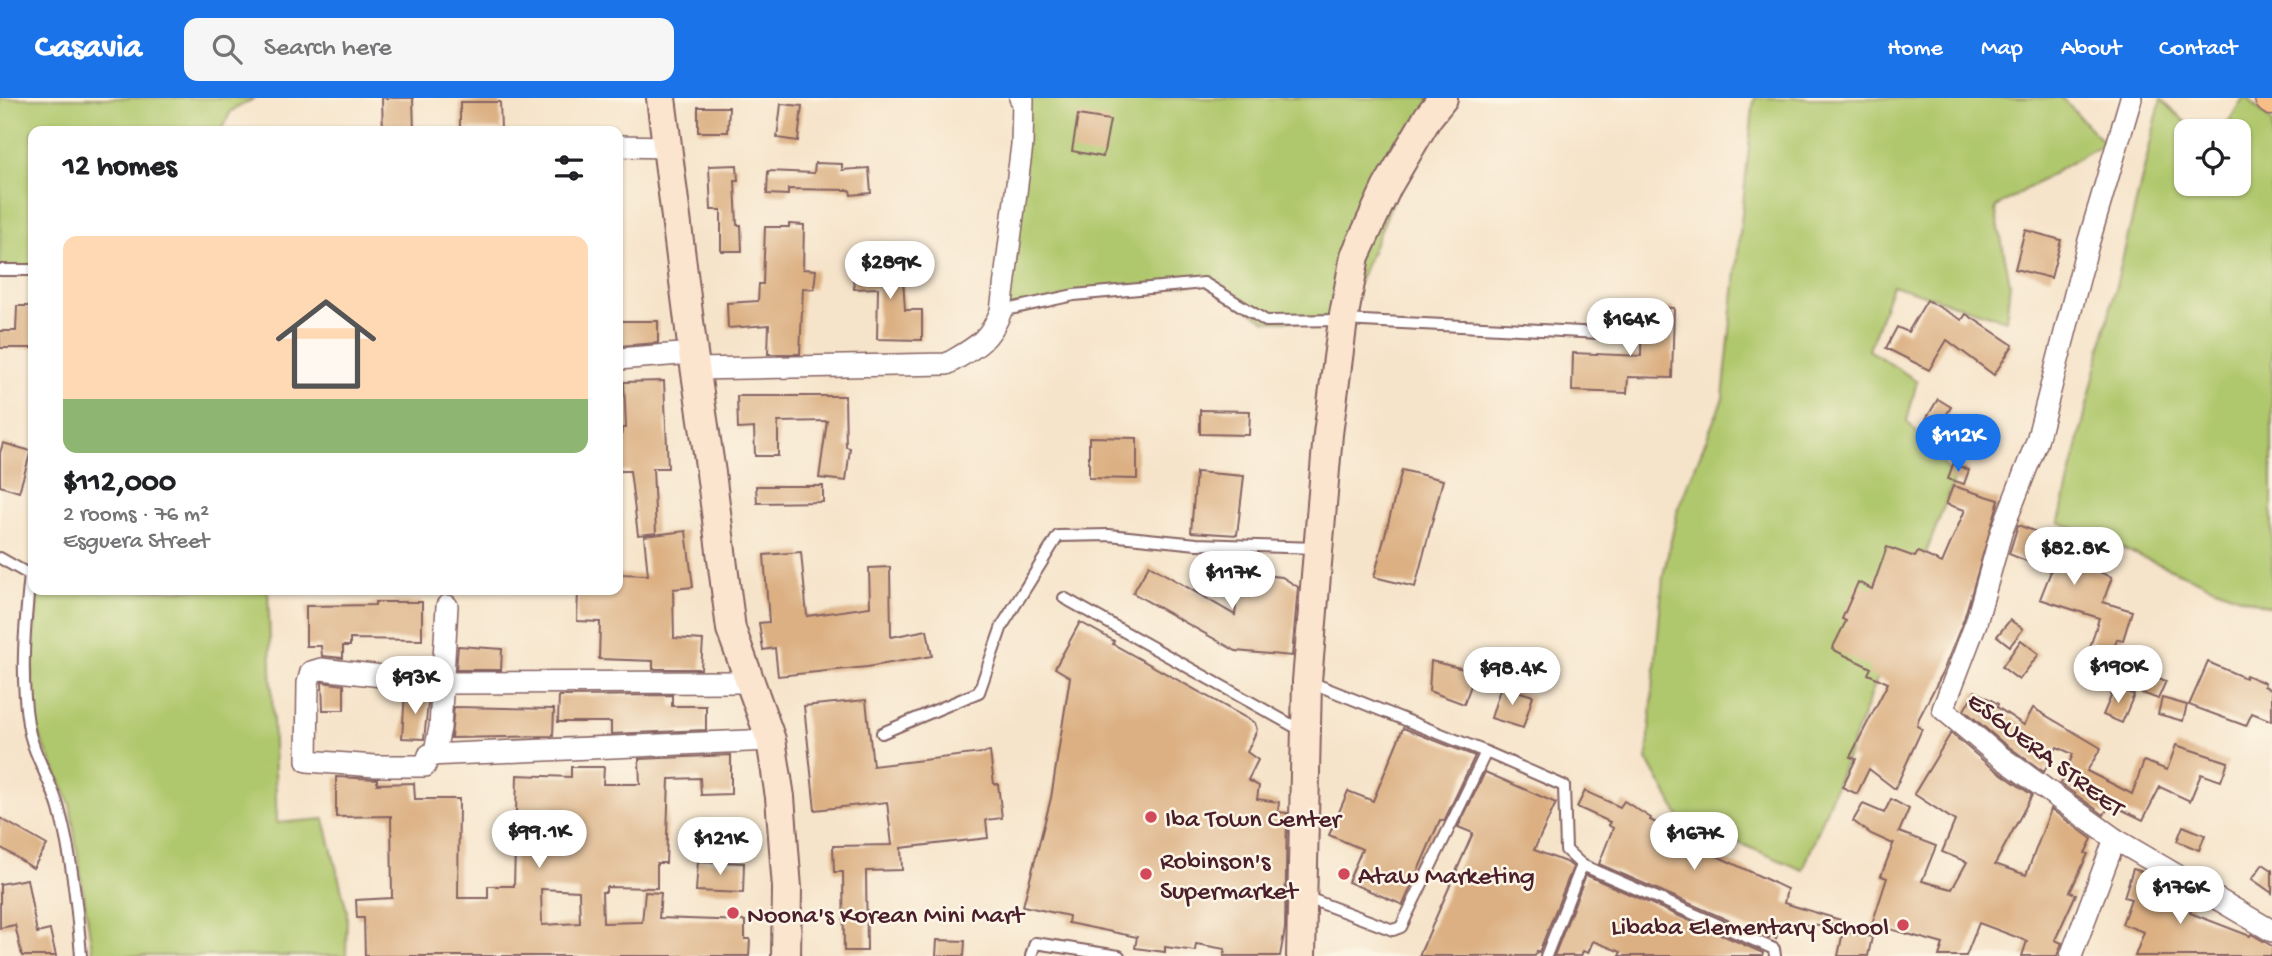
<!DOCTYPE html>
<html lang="en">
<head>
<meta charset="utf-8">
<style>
	body { margin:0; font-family:"Gochi Hand",sans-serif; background:#f6f6f6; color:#202124; height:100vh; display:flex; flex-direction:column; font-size:26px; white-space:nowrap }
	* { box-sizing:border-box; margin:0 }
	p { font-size:23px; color:#757577 }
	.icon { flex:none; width:38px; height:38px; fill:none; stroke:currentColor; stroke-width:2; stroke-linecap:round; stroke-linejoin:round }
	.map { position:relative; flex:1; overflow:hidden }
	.side { position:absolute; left:28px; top:28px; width:595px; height:469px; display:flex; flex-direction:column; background:#fff; border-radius:14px; box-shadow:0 2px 5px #0004 }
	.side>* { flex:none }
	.fabs { position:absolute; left:2174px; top:21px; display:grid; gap:14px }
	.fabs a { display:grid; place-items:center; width:77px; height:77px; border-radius:14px; background:#fff; box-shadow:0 2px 5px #0004; font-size:35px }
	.price { position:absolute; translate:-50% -60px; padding:0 16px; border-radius:24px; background:#fff; color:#222; font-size:23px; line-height:46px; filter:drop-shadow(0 2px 4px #0008) }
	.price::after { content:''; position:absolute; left:50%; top:42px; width:21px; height:16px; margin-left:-10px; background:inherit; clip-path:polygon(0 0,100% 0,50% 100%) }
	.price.selected { background:#1a73e8; color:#fff }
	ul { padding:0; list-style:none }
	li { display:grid; align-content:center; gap:14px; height:371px; padding:0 35px }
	li span { display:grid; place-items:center; height:217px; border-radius:14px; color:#555 }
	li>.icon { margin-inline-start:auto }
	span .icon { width:126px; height:126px; fill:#fffc; stroke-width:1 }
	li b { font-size:30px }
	h2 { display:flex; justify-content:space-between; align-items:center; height:84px; padding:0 35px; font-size:30px }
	header { display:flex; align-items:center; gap:42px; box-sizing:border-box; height:98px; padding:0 35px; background:#1a73e8; color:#fff }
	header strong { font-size:33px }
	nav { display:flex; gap:38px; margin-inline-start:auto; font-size:24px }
	.search { width:490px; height:63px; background:#f6f6f6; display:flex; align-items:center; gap:18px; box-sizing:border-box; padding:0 24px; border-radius:14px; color:#757577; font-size:26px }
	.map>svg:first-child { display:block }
	.green { fill:#b0c86d; stroke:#7d744c; stroke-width:2 }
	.building { fill:#dcb083; fill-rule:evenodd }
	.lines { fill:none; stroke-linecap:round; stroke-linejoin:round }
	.lane-casing { stroke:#866463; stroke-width:14 }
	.street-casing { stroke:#866463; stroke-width:24 }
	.secondary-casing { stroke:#866463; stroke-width:32 }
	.primary-casing { stroke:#866463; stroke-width:35 }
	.lane { stroke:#fff; stroke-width:10 }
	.street { stroke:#fff; stroke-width:21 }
	.secondary { stroke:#fce5cf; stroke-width:28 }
	.primary { stroke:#f7be88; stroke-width:32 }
	.poi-dot { fill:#d1495b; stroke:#fcf5e5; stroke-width:2.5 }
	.labels { text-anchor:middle; stroke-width:5; stroke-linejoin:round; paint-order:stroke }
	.street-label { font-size:26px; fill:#4a1f2b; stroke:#fcf5e5 }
	.poi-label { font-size:26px; fill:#4a1f2b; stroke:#fcf5e5; text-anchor:start }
</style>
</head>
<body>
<header>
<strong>Casavia</strong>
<div class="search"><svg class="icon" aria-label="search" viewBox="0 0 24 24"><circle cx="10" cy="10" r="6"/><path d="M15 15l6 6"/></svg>Search here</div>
<nav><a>Home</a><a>Map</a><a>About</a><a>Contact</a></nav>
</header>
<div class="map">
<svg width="2272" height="858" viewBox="0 0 2272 858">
	<rect width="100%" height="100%" fill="#fcf5e5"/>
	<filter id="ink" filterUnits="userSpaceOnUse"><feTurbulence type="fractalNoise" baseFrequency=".0143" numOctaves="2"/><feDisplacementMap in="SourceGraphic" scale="14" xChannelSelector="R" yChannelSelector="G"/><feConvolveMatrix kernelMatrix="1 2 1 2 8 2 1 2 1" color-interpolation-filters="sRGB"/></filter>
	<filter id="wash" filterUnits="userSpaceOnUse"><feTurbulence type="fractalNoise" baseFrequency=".00686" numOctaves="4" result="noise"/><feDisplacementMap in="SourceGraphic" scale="28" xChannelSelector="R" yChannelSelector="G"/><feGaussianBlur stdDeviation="1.57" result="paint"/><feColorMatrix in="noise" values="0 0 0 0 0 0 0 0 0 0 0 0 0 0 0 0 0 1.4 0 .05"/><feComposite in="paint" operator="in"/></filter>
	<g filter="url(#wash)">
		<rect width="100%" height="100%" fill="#f6e4ca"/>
		<g class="green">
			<path d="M 0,0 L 255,0 L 231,13 L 221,33 L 33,33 L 33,172 L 0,172 Z"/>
			<path d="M 1020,0 L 1443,0 L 1428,19 L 1343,222 L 1266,223 L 1204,185 L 1074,197 L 1001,213 Z"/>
			<path d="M 1754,0 L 2062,0 L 2104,45 L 1995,110 L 2010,185 L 2006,222 L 1892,187 L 1869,252 L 1917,283 L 1907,323 L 1955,380 L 1803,772 L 1680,720 L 1647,661 L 1663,478 L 1678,411 L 1723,300 Z"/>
			<path d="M 2243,0 L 2248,0 L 2272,24 L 2272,510 L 2223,493 L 2059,424 L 2161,1 L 2195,33 L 2186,33 L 2186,86 L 2238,86 L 2238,33 L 2223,33 Z"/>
			<path d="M 37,492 L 268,492 L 277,725 L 324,721 L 347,813 L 346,858 L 93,858 L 70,706 L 35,628 L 31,590 Z"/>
		</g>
		<g id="blocks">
			<g class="building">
				<path d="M 382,0 L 413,0 L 414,33 L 383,33 Z"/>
				<path d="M 460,4 L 500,4 L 501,31 L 460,31 Z"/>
				<path d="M 781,6 L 802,8 L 798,43 L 777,40 Z"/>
				<path d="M 698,9 L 729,9 L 728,34 L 698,34 Z"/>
				<path d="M 1078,17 L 1110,22 L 1103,59 L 1072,53 Z"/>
				<path d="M 815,65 L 842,66 L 842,72 L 869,70 L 871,95 L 851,97 L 850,92 L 788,91 L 788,97 L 767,96 L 768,73 L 814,75 Z"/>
				<path d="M 737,67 L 738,83 L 735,83 L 737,127 L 741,127 L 742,153 L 721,153 L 721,112 L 711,112 L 709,68 Z"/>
				<path d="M 789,126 L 804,127 L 803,171 L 816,172 L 814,191 L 803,190 L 800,256 L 768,256 L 769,227 L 728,230 L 727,205 L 758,203 L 759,186 L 763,186 L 765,129 L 789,129 Z"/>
				<path d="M 2025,132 L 2061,142 L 2051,180 L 2015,171 Z"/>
				<path d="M 902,164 L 905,212 L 922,212 L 922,242 L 877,241 L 878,190 L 854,191 L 852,167 Z"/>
				<path d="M 1927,202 L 1962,222 L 1966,216 L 2013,247 L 1994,277 L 1947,242 L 1929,272 L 1886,250 L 1897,229 L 1908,234 Z"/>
				<path d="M 17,208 L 33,208 L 33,250 L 0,250 L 0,233 L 16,233 Z"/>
				<path d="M 1642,209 L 1674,210 L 1672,280 L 1628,279 L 1627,295 L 1572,293 L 1573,255 L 1641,258 Z"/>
				<path d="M 618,223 L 658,223 L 658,245 L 618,248 Z"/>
				<path d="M 664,283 L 668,370 L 653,370 L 656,435 L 638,437 L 630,373 L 618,373 L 618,345 L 621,345 L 622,330 L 626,330 L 624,284 Z"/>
				<path d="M 737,298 L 845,298 L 846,349 L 850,350 L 846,383 L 819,380 L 827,323 L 778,324 L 778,358 L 755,358 L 754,330 L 738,331 Z"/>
				<path d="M 1938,301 L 1951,309 L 1939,329 L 1926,321 Z"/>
				<path d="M 1200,312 L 1250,313 L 1249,337 L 1200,336 Z"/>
				<path d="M 1089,339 L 1137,340 L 1137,381 L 1089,380 Z"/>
				<path d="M 3,345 L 31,353 L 19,394 L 0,388 L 0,355 Z"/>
				<path d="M 1953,366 L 1969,372 L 1964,386 L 1948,381 Z"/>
				<path d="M 1402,372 L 1443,382 L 1415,489 L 1374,479 Z"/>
				<path d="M 1196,374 L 1244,378 L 1237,437 L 1191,434 Z"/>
				<path d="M 756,388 L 823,388 L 823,404 L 757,405 Z"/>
				<path d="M 1953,388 L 1999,402 L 1964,521 L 1942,576 L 1919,620 L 1917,628 L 1922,631 L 1895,691 L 1869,671 L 1857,696 L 1842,689 L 1856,661 L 1850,659 L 1888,585 L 1868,576 L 1871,570 L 1832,551 L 1846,523 L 1842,521 L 1858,484 L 1872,491 L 1887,449 L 1915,459 L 1918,454 L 1942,465 L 1965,412 L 1946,406 Z"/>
				<path d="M 2018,427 L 2069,446 L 2064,456 L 2087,466 L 2086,469 L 2112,479 L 2103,504 L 2132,513 L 2123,542 L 2117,541 L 2110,563 L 2088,556 L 2099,520 L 2040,501 L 2051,473 L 2009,456 Z"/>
				<path d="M 686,433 L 693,489 L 673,491 L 674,540 L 703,542 L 701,571 L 653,571 L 653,563 L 599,561 L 600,524 L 577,523 L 578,492 L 618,492 L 618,476 L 648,477 L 644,438 Z"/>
				<path d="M 801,454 L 807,518 L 870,509 L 869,470 L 890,469 L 891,539 L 927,532 L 932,558 L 867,569 L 778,578 L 775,550 L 763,552 L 759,525 L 769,524 L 764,457 Z"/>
				<path d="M 1149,467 L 1235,517 L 1240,475 L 1282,479 L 1298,489 L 1292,558 L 1236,553 L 1133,495 Z"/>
				<path d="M 375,504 L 422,504 L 422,542 L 350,541 L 350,548 L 343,548 L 343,560 L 322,558 L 321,548 L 306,548 L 306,508 L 375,507 Z"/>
				<path d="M 2010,522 L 2023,531 L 2010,548 L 1997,538 Z"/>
				<path d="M 1080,524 L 1114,543 L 1113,546 L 1255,625 L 1257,632 L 1247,654 L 1258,662 L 1248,682 L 1259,688 L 1257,701 L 1279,704 L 1278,714 L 1287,715 L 1285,831 L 1280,858 L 1224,858 L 1225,851 L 1196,846 L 1195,853 L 1165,849 L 1165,854 L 1135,850 L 1137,839 L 1068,825 L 1069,818 L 1023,808 L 1051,700 L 1070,579 L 1055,570 Z"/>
				<path d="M 2021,542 L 2039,556 L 2019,582 L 2002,569 Z"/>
				<path d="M 458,548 L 502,551 L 501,572 L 456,572 Z"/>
				<path d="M 1431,563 L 1476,574 L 1464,606 L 1429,593 Z"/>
				<path d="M 2208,564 L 2245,580 L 2246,577 L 2265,585 L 2264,588 L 2272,592 L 2272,623 L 2252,615 L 2246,628 L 2189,607 Z"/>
				<path d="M 2149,576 L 2166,583 L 2158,601 L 2142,595 Z"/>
				<path d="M 322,584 L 344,587 L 344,612 L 323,612 Z"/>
				<path d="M 1501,588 L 1533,598 L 1523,630 L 1491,620 Z"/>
				<path d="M 2115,589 L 2134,597 L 2122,625 L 2103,617 Z"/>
				<path d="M 1975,593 L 1998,606 L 1997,609 L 2024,627 L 2033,610 L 2101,650 L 2087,673 L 2132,696 L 2144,663 L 2167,672 L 2176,647 L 2228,664 L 2221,683 L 2201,676 L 2190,703 L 2160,689 L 2143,722 L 2110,706 L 2104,717 L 2061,686 L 2073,656 L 2057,649 L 2044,674 L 2002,644 L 1964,612 Z"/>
				<path d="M 405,594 L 429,597 L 424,641 L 402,640 Z"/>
				<path d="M 672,597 L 672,608 L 706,608 L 706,632 L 611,636 L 611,624 L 558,624 L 559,598 Z"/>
				<path d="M 2162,600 L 2187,607 L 2183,623 L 2158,616 Z"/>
				<path d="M 866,602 L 873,668 L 990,654 L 994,686 L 998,686 L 1002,720 L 986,722 L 988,740 L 901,750 L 902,772 L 866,773 L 867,853 L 844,853 L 843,774 L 834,774 L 833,748 L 892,747 L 887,704 L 815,712 L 804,608 Z"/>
				<path d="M 454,609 L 554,611 L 553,638 L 451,640 Z"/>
				<path d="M 1403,630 L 1475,658 L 1444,723 L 1440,722 L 1403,807 L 1348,784 L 1362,751 L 1329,737 L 1348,693 L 1373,703 Z"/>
				<path d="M 1951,635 L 1986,665 L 2032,697 L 1995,766 L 2026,777 L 2051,711 L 2092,741 L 2085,755 L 2088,756 L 2070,794 L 2076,796 L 2055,842 L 2062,845 L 2057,858 L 2022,858 L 2027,843 L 1979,825 L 1966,858 L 1939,858 L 1943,846 L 1872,826 L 1887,780 L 1881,778 L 1894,744 L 1893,746 L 1871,736 L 1853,723 L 1863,706 L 1884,715 L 1891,701 L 1909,711 L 1899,734 L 1936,748 L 1922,783 L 1952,791 L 1967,764 L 1942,754 L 1955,723 L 1914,696 Z"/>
				<path d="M 731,657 L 731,696 L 701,697 L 700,680 L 669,681 L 666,765 L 657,765 L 657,790 L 606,789 L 606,794 L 602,794 L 603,825 L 642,824 L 645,794 L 661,795 L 659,820 L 745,823 L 745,841 L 750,841 L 749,858 L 365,858 L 364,820 L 357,820 L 356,802 L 392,800 L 391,718 L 336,719 L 336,679 L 377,681 L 377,686 L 414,685 L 415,701 L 459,701 L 458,800 L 488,800 L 488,788 L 514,788 L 517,677 L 571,679 L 571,669 L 604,669 L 603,686 L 640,686 L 639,661 ZM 541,791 L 579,793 L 580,825 L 542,827 Z"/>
				<path d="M 1485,674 L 1556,705 L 1534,752 L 1568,765 L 1573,769 L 1539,854 L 1537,853 L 1535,858 L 1419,858 L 1473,735 L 1458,729 Z"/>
				<path d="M 1585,693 L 1620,709 L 1624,703 L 1651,720 L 1650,722 L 1685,739 L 1683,742 L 1787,791 L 1784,805 L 1844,823 L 1844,826 L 1779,828 L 1776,841 L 1770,837 L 1769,840 L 1599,766 L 1613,730 L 1608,727 L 1610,724 L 1577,709 Z"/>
				<path d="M 0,720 L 47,747 L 33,770 L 0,749 Z"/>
				<path d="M 2183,728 L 2205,737 L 2199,752 L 2177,743 Z"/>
				<path d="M 698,763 L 744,765 L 743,795 L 696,793 Z"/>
				<path d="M 2263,766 L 2272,772 L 2272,795 L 2252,781 Z"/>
				<path d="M 2133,771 L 2150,776 L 2167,787 L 2164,796 L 2193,807 L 2190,815 L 2250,838 L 2251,836 L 2272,848 L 2272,858 L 2135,858 L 2144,834 L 2122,826 L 2131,801 L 2124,799 Z"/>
				<path d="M 1586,777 L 1763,855 L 1762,858 L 1619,858 L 1621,854 L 1593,843 L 1588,855 L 1583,853 L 1581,858 L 1554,858 Z"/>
				<path d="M 27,781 L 37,835 L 50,832 L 56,858 L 22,858 L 15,827 L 0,830 L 0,786 Z"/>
				<path d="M 1843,834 L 1872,839 L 1868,858 L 1838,858 Z"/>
				<path d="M 937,842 L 965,843 L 964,858 L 936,858 Z"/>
			</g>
		</g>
	</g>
	<g filter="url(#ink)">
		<use href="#blocks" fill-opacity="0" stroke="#866463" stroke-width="2"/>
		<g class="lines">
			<g class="lane-casing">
				<g id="lane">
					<path d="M 0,172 L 33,172"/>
					<path d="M 1001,213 L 1074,197 L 1204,185 L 1266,223 L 1343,222 L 1621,236"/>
					<path d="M 0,460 L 30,477 C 25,526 20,576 28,626 C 32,655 51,682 59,711 C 72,758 77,809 81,858"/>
					<path d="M 1064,500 L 1304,634"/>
					<path d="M 1310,584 L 1486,654 L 1564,688 L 1566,752 L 1582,767 L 1774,851 L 1775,858"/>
					<path d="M 882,635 L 979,594 L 1002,528 L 1058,438 L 1109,437 L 1197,446 L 1316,450"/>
					<path d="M 1305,799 L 1393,832 L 1401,829 L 1486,654"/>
					<path d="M 1031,858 L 1035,845 L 1119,858"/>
					<path d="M 1546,858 L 1582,767"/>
				</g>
			</g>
			<g class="street-casing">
				<g id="street">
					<path d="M 2131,0 L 2088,146 L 2037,343 L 2001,435 L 1976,525 L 1943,611 L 1994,654 L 2115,741 L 2272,833"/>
					<path d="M 618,48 L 668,49"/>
					<path d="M 618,261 L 693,255"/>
					<path d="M 696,271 L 947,266 C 974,250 989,244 1001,213 L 1022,47 L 1023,1 L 1020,0"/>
					<path d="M 749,584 L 443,585 L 321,571 L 311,574 L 308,585 L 307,663 L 375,668 L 425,668 L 429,657 L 771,642"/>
					<path d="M 434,657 L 440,630 L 447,508"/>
					<path d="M 2071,858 L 2115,741"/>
				</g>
			</g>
			<g class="secondary-casing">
				<g id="secondary">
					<path d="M 661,0 L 693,255 L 711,375 L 731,531 L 771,642 L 780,699 L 787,790 L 786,858"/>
					<path d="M 1301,858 L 1307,583 L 1328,336 L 1343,222 L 1355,158 L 1387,89 L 1428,19 L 1443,0"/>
				</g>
			</g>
			<g class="primary-casing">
				<path id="primary" d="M 2271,0 L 2272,1"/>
			</g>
			<use href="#lane" class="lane"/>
			<use href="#street" class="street"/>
			<use href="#secondary" class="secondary"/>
			<use href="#primary" class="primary"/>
		</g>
	</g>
	<g class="poi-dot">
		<circle cx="1151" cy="719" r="7"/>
		<circle cx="1146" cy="776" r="7"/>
		<circle cx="1344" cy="776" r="7"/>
		<circle cx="733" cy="815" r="7"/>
		<circle cx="1903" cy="827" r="7"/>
	</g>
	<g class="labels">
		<g class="street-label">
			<text transform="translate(2047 655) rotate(37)" y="9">ESGUERA STREET</text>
		</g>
		<g class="poi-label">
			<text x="1165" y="728">Iba Town Center</text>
			<text x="1160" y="770">Robinson's<tspan x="1160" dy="30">Supermarket</tspan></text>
			<text x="1358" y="785">Ataw Marketing</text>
			<text x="747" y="824">Noona's Korean Mini Mart</text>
			<text x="1889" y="836" text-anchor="end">Libaba Elementary School</text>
		</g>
	</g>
</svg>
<div class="fabs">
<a><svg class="icon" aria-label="locate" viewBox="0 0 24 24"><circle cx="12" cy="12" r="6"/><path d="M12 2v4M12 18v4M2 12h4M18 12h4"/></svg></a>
</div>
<b class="price" style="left:890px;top:203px">$289K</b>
<b class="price" style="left:1630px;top:260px">$164K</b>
<b class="price selected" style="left:1958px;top:376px">$112K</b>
<b class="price" style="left:2074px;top:489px">$82.8K</b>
<b class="price" style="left:1232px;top:513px">$117K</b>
<b class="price" style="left:2118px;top:607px">$190K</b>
<b class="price" style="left:1512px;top:609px">$98.4K</b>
<b class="price" style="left:415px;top:618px">$93K</b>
<b class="price" style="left:539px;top:772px">$99.1K</b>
<b class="price" style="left:1694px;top:774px">$167K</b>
<b class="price" style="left:720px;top:779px">$121K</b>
<b class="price" style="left:2180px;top:828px">$176K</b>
<section class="side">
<h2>12 homes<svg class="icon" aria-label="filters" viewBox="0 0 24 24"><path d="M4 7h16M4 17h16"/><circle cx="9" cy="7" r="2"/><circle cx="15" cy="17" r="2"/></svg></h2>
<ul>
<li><span style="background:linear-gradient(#ffd9b3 75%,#8fb573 0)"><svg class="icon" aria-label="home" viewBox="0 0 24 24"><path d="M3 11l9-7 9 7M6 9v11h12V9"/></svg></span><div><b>$112,000</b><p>2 rooms · 76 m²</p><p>Esguera Street</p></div></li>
</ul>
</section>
</div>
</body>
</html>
